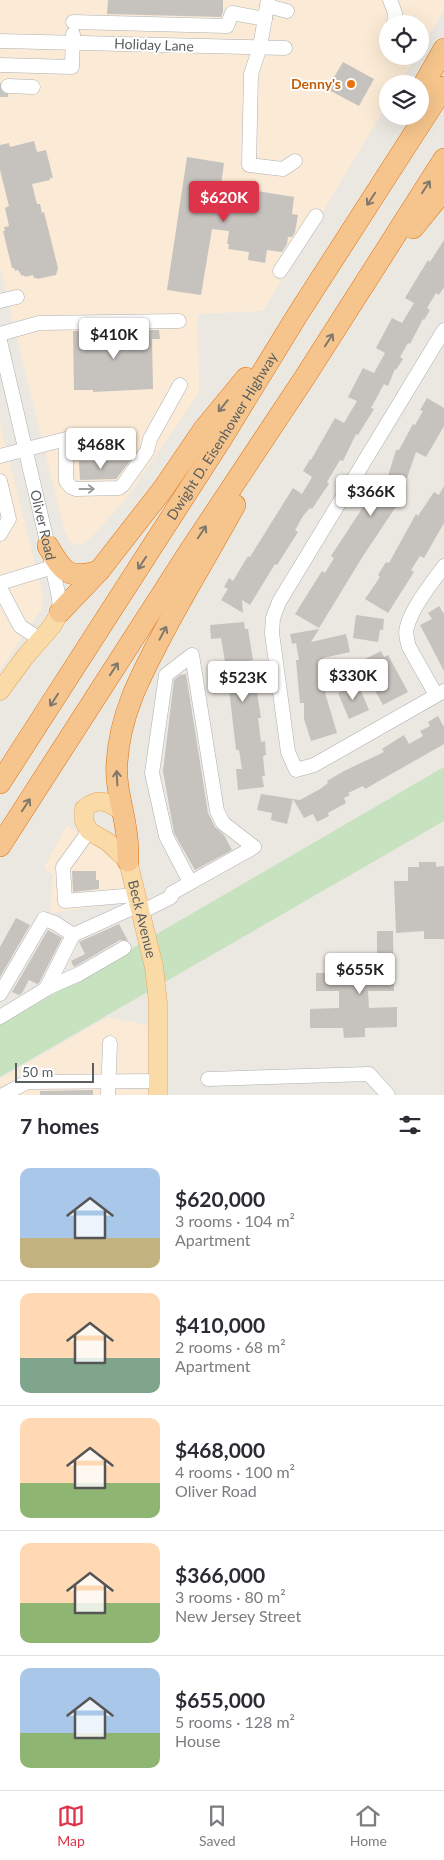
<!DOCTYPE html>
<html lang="en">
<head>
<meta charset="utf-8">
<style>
	body { margin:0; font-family:Lato,sans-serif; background:#f7f7f7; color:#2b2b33; height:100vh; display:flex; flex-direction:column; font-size:19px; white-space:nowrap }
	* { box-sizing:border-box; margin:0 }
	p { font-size:16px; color:#7c7c81 }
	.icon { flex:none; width:28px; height:28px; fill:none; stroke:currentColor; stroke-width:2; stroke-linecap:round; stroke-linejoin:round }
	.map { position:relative; height:1095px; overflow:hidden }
	.side { display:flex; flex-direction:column; background:#fff; flex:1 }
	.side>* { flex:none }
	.tools { position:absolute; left:379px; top:15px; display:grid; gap:10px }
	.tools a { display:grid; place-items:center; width:50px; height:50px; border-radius:50%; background:#fff; box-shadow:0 5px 20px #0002; font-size:25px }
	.scale { position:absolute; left:15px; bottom:12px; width:79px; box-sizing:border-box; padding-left:5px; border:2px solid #595e61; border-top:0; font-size:14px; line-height:18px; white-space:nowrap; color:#595e61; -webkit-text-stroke:4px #fff; paint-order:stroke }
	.price { position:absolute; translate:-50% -42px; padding:0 11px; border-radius:5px; background:#fff; color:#222; font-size:16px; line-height:32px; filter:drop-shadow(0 1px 2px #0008) }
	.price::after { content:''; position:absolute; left:50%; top:30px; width:15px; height:11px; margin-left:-8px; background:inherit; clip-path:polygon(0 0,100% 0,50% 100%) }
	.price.active { background:#de344b; color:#fff }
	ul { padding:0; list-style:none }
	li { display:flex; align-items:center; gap:15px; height:125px; padding:0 20px }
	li+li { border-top:1px solid #e1e1e2 }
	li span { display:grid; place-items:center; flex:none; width:140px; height:100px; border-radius:10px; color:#555 }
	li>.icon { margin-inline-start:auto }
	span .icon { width:60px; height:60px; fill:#fffc; stroke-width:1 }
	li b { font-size:21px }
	h2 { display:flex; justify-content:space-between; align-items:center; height:60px; padding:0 20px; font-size:21px }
	.menu { display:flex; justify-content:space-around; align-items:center; height:70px; border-top:1px solid #e1e1e2; background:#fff; font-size:14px; color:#7c7c81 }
	.menu a { display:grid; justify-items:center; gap:2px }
	.menu .active { color:#de344b }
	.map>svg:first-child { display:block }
	.commercial { fill:#fbebd6 }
	.green { fill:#c6e2be }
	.building { fill:#c6c2be }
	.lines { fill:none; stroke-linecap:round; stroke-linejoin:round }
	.minor-tunnel { stroke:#c6c5c1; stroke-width:14; stroke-dasharray:14 7; stroke-linecap:butt }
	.minor-casing { stroke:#acb0b3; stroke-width:15 }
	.major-casing { stroke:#e8a45d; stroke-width:19 }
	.highway-casing { stroke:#df710d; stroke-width:22 }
	.minor { stroke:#fff; stroke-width:14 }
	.major { stroke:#fadba7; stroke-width:18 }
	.highway { stroke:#f6c58d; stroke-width:21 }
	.oneway { stroke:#80786c }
	.oneway2 { stroke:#9b9ea0 }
	.food-dot { fill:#e8710a; stroke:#fff; stroke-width:2 }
	.labels { text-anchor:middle; stroke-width:4; stroke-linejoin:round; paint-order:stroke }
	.street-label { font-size:14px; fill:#595e61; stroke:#fff }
	.food-label { font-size:14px; font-weight:bold; fill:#c56008; stroke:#fff; text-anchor:end }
</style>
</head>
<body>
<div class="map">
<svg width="444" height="1095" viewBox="0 0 444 1095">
	<rect width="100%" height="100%" fill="#ebe7e1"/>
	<g class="commercial">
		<path d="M 0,0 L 444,0 L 444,10 L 420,50 L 420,24 L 388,24 L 388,56 L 416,56 L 400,84 L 388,84 L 387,105 L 263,311 L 198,314 L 199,393 L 126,499 L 88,541 L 83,544 L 76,545 L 70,542 L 64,530 L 0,268 Z"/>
		<path d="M 0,423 L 43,596 L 41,610 L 0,670 Z"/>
		<path d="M 67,825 L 115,861 L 120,871 L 127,902 L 50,913 L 53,875 L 44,868 Z"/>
		<path d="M 108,1017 L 147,1025 L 148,1095 L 0,1095 L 0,1079 Z"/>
	</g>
	<path class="green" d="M 444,767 L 444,821 L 0,1077 L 0,1025 Z"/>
	<g class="building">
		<path d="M 108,0 L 223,0 L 223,12 L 221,17 L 107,14 Z"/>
		<path d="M 343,62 L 374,79 L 359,106 L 327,89 Z"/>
		<path d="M 34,141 L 37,152 L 46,150 L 53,178 L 50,178 L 50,180 L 32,184 L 37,204 L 40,204 L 42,213 L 44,212 L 58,268 L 56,275 L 37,279 L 37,278 L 34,278 L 33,275 L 25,277 L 24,275 L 22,276 L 18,270 L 15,271 L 14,268 L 12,268 L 3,231 L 5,231 L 4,227 L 9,226 L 5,208 L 9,206 L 0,170 L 0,145 L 9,143 L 10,147 Z"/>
		<path d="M 187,157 L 224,163 L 221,185 L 294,197 L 292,214 L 298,215 L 295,232 L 292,237 L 288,237 L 287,244 L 282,252 L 267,250 L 265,263 L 248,260 L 249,252 L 228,249 L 229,244 L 227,244 L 229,231 L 212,229 L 201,295 L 167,290 Z"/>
		<path d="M 444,240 L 444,287 L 439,295 L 436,293 L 427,308 L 430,310 L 424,320 L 423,319 L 410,344 L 408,343 L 400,357 L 403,359 L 396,370 L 395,369 L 388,386 L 384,384 L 371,408 L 374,409 L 358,435 L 356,434 L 343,461 L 340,460 L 327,482 L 329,484 L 322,494 L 312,509 L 310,508 L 303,516 L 295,530 L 298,532 L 277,565 L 275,564 L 250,605 L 242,600 L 243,613 L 221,600 L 228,589 L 224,587 L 229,578 L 233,581 L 248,556 L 250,557 L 293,488 L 302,494 L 312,477 L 303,471 L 310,459 L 311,460 L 335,418 L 344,423 L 357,401 L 348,397 L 363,368 L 374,373 L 385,353 L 376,348 L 392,318 L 402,323 L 414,303 L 405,298 L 428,260 L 430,262 Z"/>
		<path d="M 159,330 L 160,339 L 152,339 L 153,389 L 93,392 L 93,390 L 74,390 L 73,331 Z"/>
		<path d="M 427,398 L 444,408 L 444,426 L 426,457 L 416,452 L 407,478 L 402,477 L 394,491 L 403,496 L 363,556 L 319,628 L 295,614 L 322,571 L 325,573 L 334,558 L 331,556 L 369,498 L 371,500 L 386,475 L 388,476 L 396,450 L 399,450 L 413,424 L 415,425 L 423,411 L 420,410 Z"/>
		<path d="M 79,461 L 130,461 L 116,479 L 80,480 Z"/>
		<path d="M 444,486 L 444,523 L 424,558 L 420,556 L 411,570 L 414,572 L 388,613 L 365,599 L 380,577 L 378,575 L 386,562 L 389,563 L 416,514 L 418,516 L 434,492 L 439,495 Z"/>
		<path d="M 439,606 L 444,614 L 444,671 L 420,625 L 432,619 L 428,613 Z"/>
		<path d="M 356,615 L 384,619 L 383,630 L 380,630 L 378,642 L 353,638 Z"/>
		<path d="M 244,622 L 245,629 L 248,629 L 253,660 L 248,661 L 254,687 L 256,686 L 261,718 L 258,718 L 261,742 L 265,741 L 266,755 L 263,756 L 265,776 L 262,776 L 264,787 L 238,790 L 236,769 L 242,769 L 239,750 L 236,750 L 228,680 L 221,638 L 211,639 L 210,625 Z"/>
		<path d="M 319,629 L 311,642 L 346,634 L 350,652 L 323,658 L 325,674 L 320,676 L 337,733 L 311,741 L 304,719 L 304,703 L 300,703 L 296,660 L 299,660 L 296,643 L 292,644 L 290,634 Z"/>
		<path d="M 381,651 L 384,657 L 388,655 L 408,692 L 383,705 L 359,662 Z"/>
		<path d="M 186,674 L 208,813 L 215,827 L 224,835 L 232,850 L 195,870 L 174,833 L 163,771 L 174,680 L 180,675 Z"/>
		<path d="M 358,684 L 369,710 L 349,719 L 338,693 Z"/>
		<path d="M 438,716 L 444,727 L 444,744 L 365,789 L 363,786 L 348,793 L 350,795 L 344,798 L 346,803 L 328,813 L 329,816 L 317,822 L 313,814 L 304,818 L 293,799 L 287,824 L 271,820 L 272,813 L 257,810 L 261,794 L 300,800 L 320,789 L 328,783 L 327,781 L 344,771 L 384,752 L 382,749 L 404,735 L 409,744 L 423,736 L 420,731 L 430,726 L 428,722 Z"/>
		<path d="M 419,862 L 436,862 L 436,867 L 444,866 L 444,939 L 424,939 L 424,931 L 396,933 L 394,881 L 408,881 L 408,867 L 419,867 Z"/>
		<path d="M 72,871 L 96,871 L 96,880 L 99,880 L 99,889 L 73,892 Z"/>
		<path d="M 16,918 L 30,925 L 0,977 L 0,947 Z"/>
		<path d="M 119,924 L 128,941 L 120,940 L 74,967 L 71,961 L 85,954 L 79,942 Z"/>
		<path d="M 48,930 L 62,938 L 39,983 L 37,984 L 29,980 L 22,993 L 19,995 L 12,992 Z"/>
		<path d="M 377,931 L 393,931 L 394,991 L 368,991 L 369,1008 L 397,1007 L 397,1027 L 365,1028 L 365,1037 L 344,1038 L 343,1028 L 310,1028 L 310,1009 L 339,1008 L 339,991 L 316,991 L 316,973 L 326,973 L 326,976 L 362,975 L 362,963 L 377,963 Z"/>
		<path d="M 93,1090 L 93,1095 L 40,1095 L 40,1091 Z"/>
	</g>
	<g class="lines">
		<path class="minor-tunnel" d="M 0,90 L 8,90"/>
		<g class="minor-casing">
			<g id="minor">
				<path d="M 268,0 L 260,47 L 251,74 L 249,165 L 283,169 L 295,161"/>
				<path d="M 390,0 L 395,13 L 394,24"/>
				<path d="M 267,6 L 287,11"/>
				<path d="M 73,22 L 227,26 L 232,13 L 265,19"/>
				<path d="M 0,41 L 285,48"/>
				<path d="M 0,65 L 72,67 L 73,34"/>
				<path d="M 8,86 L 33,87"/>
				<path d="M 280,271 L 316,216"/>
				<path d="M 0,301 L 17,297"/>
				<path d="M 444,330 L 279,602 L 273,618 L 272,633 L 288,752 L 296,770 L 314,765 L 444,691"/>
				<path d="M 0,334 L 39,323 L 179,321"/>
				<path id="s1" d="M 0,341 L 48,546 L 59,598 L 60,612"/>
				<path d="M 0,456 L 66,439 L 66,481 L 71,487 L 76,489 L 119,488 L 123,485 L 147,451 L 150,439 L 180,385"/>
				<path d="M 0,481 L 9,519 L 0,534"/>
				<path d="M 0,583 L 53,567"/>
				<path d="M 0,588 L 20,626 L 41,640"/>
				<path d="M 436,695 L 409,647 C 407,640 405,634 407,627 C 412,607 432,583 444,566"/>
				<path d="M 89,831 L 63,867 L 65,901 L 136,895"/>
				<path d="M 141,912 L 171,897 L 172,893 L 254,847 L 223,823 L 217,811 L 192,655 L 166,675 L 152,773 L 166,836 L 190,882"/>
				<path d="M 45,989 L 79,974 L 124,948"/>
				<path d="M 0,994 L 44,919 L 55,923 L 73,935 L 139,905"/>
				<path d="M 0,1017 L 46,989 L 73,935"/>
				<path d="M 208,1079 L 369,1074 L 388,1095"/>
				<path d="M 3,1095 L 27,1082 L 158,1081"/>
				<path d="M 108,1095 L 110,1043"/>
			</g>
		</g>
		<g class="major-casing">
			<g id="major">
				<path d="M 0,691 L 25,657 L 52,626 L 60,612"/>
				<path id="s2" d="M 123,812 C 108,802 99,796 84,809 L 84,821 L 89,831 L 108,842 L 128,861 L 154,967 L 158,1003 L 158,1095"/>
			</g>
		</g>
		<g class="highway-casing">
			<g id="highway">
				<path d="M 420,91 L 444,49"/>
				<path d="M 413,228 L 444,190"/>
				<path d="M 48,546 C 63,572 68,580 99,571"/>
				<path d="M 60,612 L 99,571 L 163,489 L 204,429 L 246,378"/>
				<path id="s3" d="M 0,783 L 222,438 L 298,314 L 444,87"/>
				<path d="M 0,846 L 189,552 L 305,377 L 444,159"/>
				<path d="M 128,861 C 128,850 128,840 126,830 C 123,807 115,786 117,762 C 120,714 140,677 162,635 C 185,591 211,549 235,505"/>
			</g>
		</g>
		<use href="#minor" class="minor"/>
		<use href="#major" class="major"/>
		<use href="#highway" class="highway"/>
	</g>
	<defs><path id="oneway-shaft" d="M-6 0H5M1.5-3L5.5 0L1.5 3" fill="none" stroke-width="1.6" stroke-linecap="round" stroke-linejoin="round" transform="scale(1.25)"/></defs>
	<g class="oneway">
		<use href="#oneway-shaft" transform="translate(426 187) rotate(-57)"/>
		<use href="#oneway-shaft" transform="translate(371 199) rotate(123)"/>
		<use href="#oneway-shaft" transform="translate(329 340) rotate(-57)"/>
		<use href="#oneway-shaft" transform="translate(223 406) rotate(129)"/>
		<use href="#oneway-shaft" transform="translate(202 532) rotate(-56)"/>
		<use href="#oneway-shaft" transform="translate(142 563) rotate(123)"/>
		<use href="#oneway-shaft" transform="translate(163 633) rotate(-62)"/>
		<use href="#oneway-shaft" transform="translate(114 669) rotate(-57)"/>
		<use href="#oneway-shaft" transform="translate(54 700) rotate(123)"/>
		<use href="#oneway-shaft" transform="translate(117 778) rotate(-93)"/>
		<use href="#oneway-shaft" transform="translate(26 805) rotate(-57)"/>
	</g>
	<use class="oneway2" href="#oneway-shaft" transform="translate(87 489)"/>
	<circle class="food-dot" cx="351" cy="84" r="5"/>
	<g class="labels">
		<g class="street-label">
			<text transform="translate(154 45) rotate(2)" y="5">Holiday Lane</text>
			<text dy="5" stroke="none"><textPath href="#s3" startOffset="412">Dwight D. Eisenhower Highway</textPath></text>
			<text dy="5" stroke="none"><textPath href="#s1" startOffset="189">Oliver Road</textPath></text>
			<text dy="5" stroke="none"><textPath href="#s2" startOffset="176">Beck Avenue</textPath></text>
		</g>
		<g class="food-label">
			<text x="341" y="89">Denny's</text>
		</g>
	</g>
</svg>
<div class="tools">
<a><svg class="icon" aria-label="locate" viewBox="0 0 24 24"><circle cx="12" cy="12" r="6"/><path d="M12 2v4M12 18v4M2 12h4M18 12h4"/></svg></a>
<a><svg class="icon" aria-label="layers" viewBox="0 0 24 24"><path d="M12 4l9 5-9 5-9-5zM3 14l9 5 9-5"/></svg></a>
</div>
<div class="scale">50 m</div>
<b class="price active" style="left:224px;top:223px">$620K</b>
<b class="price" style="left:114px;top:360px">$410K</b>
<b class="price" style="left:101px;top:470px">$468K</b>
<b class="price" style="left:371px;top:517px">$366K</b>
<b class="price" style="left:353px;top:701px">$330K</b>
<b class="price" style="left:243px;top:703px">$523K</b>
<b class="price" style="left:360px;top:995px">$655K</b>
</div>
<section class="side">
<h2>7 homes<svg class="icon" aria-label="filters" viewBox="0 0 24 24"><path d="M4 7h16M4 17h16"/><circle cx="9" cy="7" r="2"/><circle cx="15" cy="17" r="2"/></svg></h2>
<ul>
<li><span style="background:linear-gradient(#a9c7e8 70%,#c2b280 0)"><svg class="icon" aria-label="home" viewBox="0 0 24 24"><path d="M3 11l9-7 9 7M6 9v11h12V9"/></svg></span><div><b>$620,000</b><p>3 rooms · 104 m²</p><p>Apartment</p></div></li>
<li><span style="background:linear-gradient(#ffd9b3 65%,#7fa58c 0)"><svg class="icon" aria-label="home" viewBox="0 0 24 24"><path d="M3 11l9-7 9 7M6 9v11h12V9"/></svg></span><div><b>$410,000</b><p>2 rooms · 68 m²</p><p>Apartment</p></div></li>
<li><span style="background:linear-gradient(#ffd9b3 65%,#8fb573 0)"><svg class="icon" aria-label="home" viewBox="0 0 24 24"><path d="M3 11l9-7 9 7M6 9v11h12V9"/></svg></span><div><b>$468,000</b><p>4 rooms · 100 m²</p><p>Oliver Road</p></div></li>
<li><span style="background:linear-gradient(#ffd9b3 60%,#8fb573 0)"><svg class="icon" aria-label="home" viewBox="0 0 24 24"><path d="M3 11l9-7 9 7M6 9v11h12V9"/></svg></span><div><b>$366,000</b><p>3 rooms · 80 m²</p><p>New Jersey Street</p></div></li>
<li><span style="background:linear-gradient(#a9c7e8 65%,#8fb573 0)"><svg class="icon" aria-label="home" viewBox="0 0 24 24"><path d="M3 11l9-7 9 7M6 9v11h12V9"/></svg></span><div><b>$655,000</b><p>5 rooms · 128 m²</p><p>House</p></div></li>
</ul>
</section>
<nav class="menu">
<a class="active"><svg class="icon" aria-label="map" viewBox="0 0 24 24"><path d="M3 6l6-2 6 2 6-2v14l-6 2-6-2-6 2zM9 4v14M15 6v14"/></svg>Map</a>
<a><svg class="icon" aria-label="saved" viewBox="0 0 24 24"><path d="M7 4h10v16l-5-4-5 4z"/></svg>Saved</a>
<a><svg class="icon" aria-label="home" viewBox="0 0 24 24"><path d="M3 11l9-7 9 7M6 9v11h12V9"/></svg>Home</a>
</nav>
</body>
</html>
